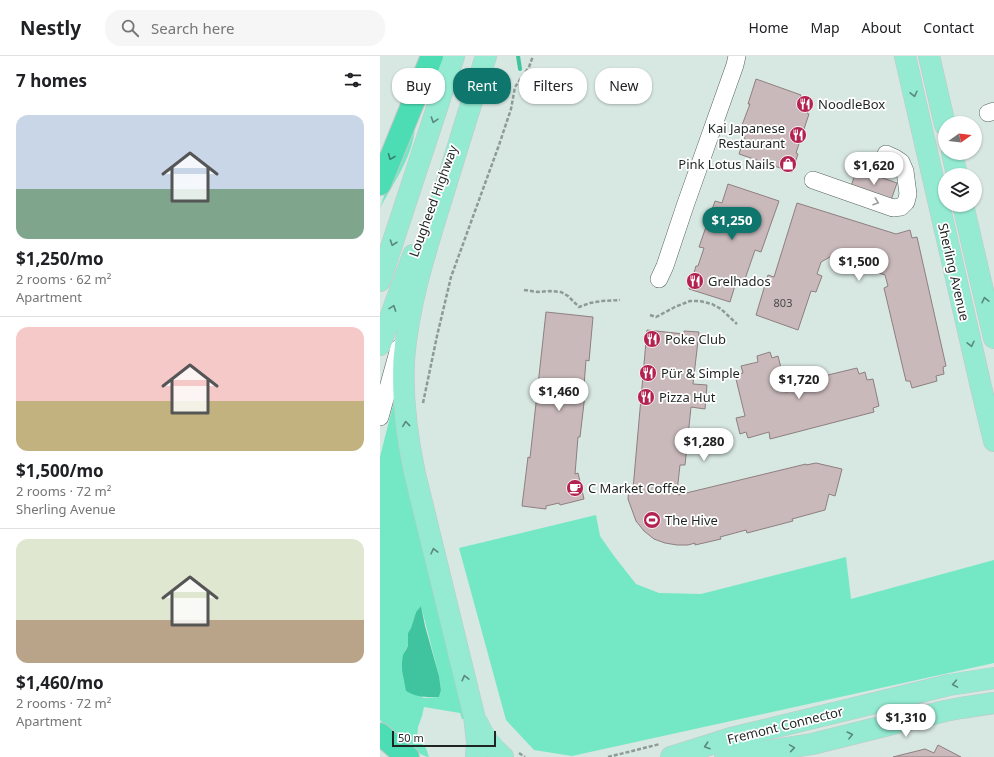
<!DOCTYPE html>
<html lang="en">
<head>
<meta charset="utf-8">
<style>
	body { margin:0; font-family:"Noto Sans",sans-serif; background:#f6f6f6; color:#202124; height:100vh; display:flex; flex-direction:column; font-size:15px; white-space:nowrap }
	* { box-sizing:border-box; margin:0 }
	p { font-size:13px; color:#757577 }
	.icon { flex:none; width:22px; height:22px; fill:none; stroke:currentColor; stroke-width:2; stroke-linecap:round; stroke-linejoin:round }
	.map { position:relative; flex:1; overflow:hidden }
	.drawer { display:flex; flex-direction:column; background:#fff; width:380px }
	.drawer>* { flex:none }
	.banner { position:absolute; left:12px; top:12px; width:380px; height:36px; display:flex; gap:8px }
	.needle { width:26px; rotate:76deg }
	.controls { position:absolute; left:558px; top:60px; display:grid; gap:8px }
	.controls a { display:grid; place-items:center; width:44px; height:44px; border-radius:50%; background:#fff; box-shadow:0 1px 3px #0004; font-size:20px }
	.scale { position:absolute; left:12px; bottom:10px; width:104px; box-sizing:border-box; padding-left:4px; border:2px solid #1f2523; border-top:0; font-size:11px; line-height:14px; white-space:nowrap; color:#1f2523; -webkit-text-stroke:3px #fff; paint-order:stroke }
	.price { position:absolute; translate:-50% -34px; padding:0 9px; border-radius:14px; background:#fff; color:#222; font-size:13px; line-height:26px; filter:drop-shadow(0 1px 2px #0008) }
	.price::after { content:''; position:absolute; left:50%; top:24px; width:12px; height:9px; margin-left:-6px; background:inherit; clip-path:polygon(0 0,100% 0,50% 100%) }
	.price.active { background:#0f766e; color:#fff }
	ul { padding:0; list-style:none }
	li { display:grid; align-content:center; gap:8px; height:212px; padding:0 16px }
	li+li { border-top:1px solid #e0e0e0 }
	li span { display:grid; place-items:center; height:124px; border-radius:12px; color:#555 }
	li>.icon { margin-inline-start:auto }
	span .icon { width:72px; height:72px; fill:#fffc; stroke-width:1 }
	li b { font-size:17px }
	h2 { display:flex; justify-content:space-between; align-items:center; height:48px; padding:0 16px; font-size:17px }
	.chip { padding:0 14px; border-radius:16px; background:#fff; box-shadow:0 1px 3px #0004; font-size:14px; line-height:36px }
	.chip.active { background:#0f766e; color:#fff }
	header { display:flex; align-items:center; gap:24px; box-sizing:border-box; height:56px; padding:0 20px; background:#fff; border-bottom:1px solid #e0e0e0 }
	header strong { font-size:19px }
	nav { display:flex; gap:22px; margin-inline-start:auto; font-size:14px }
	.search { width:280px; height:36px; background:#f6f6f6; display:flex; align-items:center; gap:10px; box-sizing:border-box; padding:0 14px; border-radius:16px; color:#757577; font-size:15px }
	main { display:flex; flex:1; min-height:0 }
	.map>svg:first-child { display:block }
	.green { fill:#74e8c4; fill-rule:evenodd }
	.water { fill:#40c49f }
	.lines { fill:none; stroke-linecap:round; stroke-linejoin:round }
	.stream { stroke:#40c49f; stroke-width:4 }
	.building { fill:#c9b9bb; stroke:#8e7f81 }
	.minor-casing { stroke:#55635e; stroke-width:18 }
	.major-casing { stroke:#c5c6c6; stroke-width:22 }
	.highway-casing { stroke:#c5c6c6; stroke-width:24 }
	.path { stroke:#8e9a95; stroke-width:2.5; stroke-dasharray:4 2; stroke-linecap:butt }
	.minor { stroke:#fff; stroke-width:17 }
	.major { stroke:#94ebd2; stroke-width:21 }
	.highway { stroke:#4dddb4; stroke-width:22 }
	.oneway { stroke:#5a887a }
	.oneway2 { stroke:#36816c }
	.oneway3 { stroke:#9a9d9c }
	.labels { text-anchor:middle; stroke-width:3.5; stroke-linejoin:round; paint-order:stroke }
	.number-label { font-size:11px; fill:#4a4a49 }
	.poi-label { font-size:13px; fill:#1f2523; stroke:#fff; text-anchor:start }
	.street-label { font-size:13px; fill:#1f2523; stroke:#fff }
</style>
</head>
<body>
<header>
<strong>Nestly</strong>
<div class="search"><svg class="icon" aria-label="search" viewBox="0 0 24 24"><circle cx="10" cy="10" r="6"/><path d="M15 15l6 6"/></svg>Search here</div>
<nav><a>Home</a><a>Map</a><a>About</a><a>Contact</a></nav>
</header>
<main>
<section class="drawer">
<h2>7 homes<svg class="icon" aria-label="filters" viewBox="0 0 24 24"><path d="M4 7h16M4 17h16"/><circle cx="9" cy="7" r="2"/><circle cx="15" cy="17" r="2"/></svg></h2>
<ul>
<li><span style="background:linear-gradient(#c9d6e8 60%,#7fa58c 0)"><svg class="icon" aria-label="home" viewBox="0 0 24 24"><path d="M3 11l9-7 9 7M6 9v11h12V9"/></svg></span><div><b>$1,250/mo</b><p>2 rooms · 62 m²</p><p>Apartment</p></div></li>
<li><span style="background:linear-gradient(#f6c9c9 60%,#c2b280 0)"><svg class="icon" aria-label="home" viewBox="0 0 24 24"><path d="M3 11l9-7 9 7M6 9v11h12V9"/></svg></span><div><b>$1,500/mo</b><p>2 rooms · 72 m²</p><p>Sherling Avenue</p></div></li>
<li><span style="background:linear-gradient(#dfe7d0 65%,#b9a48a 0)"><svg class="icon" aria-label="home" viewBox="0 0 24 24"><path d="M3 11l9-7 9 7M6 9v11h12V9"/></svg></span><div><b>$1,460/mo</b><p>2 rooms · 72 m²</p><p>Apartment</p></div></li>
</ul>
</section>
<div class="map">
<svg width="614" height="701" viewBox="0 0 614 701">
	<rect width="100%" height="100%" fill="#d7e7e1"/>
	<g class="green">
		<path d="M 35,66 C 36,96 14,126 0,152 L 7,131 Z"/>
		<path d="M 15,344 L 60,564 L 85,663 L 82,663 L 80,657 L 44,651 L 42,660 L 38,671 L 37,683 L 46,692 L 49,701 C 37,700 9,674 0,664 L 0,401 L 12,353 ZM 41,550 L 59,620 L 61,634 L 59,641 L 43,642 L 25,594 L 28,590 L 28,577 L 31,572 L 36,556 Z"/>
		<path d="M 216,459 L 220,480 L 234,500 L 256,528 L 279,537 L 321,538 L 466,501 L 471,543 L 614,504 L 614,607 L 192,700 L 154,694 L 126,664 L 79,492 Z"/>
	</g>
	<path class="water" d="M 41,550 L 45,570 L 59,620 L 61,634 L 59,641 C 46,641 38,642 26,635 L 22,614 L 22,606 L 23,599 L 28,590 L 28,577 L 31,572 L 36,556 Z"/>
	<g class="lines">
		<g class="stream">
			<path d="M 138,0 L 140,13"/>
			<path d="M 145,33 L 146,37"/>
		</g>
	</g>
	<g class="building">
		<path d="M 376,23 L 421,39 L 420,42 L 431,46 L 427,57 L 429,58 L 416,97 L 418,98 L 412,116 L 359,98 L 365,80 L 359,77 L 370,48 L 368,48 Z"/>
		<path d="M 477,113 L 517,127 L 510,147 L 470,133 Z"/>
		<path d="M 348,128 L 399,145 L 381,196 L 375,194 L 364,226 L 357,223 L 350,246 L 309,233 L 316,210 L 318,210 L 324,192 L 319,191 L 335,145 L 342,147 Z"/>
		<path d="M 417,147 L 516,178 L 530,174 L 532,182 L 537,181 L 566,310 L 563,311 L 564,318 L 556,320 L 557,325 L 532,332 L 530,325 L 526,325 L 504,232 L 508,230 L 505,219 L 450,201 L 441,206 L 437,218 L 442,220 L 436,236 L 431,235 L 418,274 L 376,259 L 388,219 L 394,221 Z"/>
		<path d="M 166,256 L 213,261 L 209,305 L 206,304 L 204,330 L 206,330 L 200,381 L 198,381 L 195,418 L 198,417 L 204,443 L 180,449 L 179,447 L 166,450 L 166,453 L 142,450 L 148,401 L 150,402 Z"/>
		<path d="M 267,274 L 304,278 L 304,275 L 319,276 L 313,328 L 327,329 L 325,353 L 311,351 L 305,409 L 300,409 L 297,436 L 298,439 L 426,408 L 426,409 L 436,407 L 462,413 L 455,440 L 449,438 L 445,454 L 412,463 L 413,465 L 367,477 L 366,474 L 340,481 L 341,483 L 315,489 L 315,487 L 308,489 L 297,489 L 285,487 L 274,483 L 264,475 L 256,465 L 248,443 L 249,432 L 253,433 Z"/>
		<path d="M 390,296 L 392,302 L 398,300 L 402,316 L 397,318 L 401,333 L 406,336 L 421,333 L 419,326 L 477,312 L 479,318 L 485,316 L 487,324 L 493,323 L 499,350 L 493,352 L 494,356 L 390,383 L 389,376 L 368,382 L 366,376 L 360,378 L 356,362 L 365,360 L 355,319 L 363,317 L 361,310 L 378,306 L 377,300 Z"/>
		<path d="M 558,689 L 581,701 L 513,701 L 545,693 L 554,697 Z"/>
	</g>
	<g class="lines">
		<g class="minor-casing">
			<g id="minor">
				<path d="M 608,57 L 614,55"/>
				<path d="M 433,124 L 513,152 L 521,151 L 526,146 L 528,138 L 525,115 L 521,106 L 515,102 L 506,98"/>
				<path d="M 279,223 L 285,210 L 305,150 L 355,9 L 357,0"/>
				<path d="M 0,361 L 19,292"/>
			</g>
		</g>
		<g class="major-casing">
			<g id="major">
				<path d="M 525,0 L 601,331 L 614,385"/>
				<path d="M 549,0 L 565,69"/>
				<path d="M 572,97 L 577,119"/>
				<path d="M 583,149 L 614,282"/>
				<path d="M 0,225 L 74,0"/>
				<path d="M 0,289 L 33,199"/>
				<path d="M 97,666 C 103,680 111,691 123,701"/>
				<path d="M 96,701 L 97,686 L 94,659 L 35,418 C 27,381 22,343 24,304 C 28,250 45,197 61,145 C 76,97 91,48 106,0"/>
				<path d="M 291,701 L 351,682 L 532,638 L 569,629 L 614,622"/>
				<path d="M 345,701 L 355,700 L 432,688 L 565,655 L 581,652 L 614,647"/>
			</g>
		</g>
		<g class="highway-casing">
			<g id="highway">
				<path d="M 0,128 L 52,0"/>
				<path d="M 0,678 L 22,697 L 28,701"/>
			</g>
		</g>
		<g class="path">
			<path d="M 144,234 L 158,236 L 170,235 L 181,236 L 188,240 L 199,251 L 210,247 L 222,245 L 240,244"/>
			<path d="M 270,259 L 276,261 L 295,251 L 310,245 L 320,245 L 332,248 L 341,253 L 357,268"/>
			<path d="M 43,347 L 57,280 L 71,221 L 119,89 L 131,53 L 135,31 L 149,11 L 153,0"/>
			<path d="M 139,697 L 145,701"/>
			<path d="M 228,701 L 280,688"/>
		</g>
		<use href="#minor" class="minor"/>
		<use href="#major" class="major"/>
		<use href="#highway" class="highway"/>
	</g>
	<defs><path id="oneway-chevron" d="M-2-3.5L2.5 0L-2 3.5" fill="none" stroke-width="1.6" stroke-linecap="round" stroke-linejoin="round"/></defs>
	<g class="oneway">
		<use href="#oneway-chevron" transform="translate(534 38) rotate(77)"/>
		<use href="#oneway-chevron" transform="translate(54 64) rotate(108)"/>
		<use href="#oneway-chevron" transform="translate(13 187) rotate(109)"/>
		<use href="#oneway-chevron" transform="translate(605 244) rotate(-103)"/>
		<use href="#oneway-chevron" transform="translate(13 252) rotate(-70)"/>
		<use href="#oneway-chevron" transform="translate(591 288) rotate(77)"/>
		<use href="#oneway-chevron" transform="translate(26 368) rotate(-96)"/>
		<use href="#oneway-chevron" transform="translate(54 495) rotate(-104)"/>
		<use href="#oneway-chevron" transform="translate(85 622) rotate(-104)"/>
		<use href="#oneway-chevron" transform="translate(575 628) rotate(170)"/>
		<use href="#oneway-chevron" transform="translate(470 679) rotate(-14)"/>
		<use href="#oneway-chevron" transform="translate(327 690) rotate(162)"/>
		<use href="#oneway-chevron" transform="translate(412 692) rotate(-9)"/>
	</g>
	<use class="oneway2" href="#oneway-chevron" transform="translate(11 101) rotate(112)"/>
	<use class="oneway3" href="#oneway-chevron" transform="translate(496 146) rotate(19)"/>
	<defs>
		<g id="restaurant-disc" transform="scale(0.9)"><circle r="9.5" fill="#b32351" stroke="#fff"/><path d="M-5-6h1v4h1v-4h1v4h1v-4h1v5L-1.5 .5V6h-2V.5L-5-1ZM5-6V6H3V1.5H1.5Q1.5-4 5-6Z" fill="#fff"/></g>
		<g id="shop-disc" transform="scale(0.9)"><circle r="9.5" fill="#b32351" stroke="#fff"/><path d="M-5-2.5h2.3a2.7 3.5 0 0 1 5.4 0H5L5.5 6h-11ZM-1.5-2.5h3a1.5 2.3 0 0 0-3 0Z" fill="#fff"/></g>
		<g id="cafe-disc" transform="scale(0.9)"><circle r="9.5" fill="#b32351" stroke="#fff"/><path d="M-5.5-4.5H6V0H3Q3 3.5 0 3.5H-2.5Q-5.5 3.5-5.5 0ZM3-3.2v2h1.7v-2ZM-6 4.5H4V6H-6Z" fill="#fff"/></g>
		<g id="stadium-disc" transform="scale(0.9)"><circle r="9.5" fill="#b32351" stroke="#fff"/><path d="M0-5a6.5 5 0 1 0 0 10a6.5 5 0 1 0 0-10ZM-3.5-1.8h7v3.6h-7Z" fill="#fff"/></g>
	</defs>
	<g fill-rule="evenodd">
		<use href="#restaurant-disc" x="425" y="48"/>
		<use href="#restaurant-disc" x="418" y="79"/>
		<use href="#shop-disc" x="408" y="108"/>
		<use href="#restaurant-disc" x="315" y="225"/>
		<use href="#restaurant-disc" x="272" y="283"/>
		<use href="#restaurant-disc" x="268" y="317"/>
		<use href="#restaurant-disc" x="266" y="341"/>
		<use href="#cafe-disc" x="195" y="432"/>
		<use href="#stadium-disc" x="272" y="464"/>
	</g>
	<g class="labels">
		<g class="number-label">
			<text x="403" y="251">803</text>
		</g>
		<g class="poi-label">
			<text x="438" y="53">NoodleBox</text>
			<text x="405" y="77" text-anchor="end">Kai Japanese<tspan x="405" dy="15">Restaurant</tspan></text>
			<text x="395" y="113" text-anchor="end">Pink Lotus Nails</text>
			<text x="328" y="230">Grelhados</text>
			<text x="285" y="288">Poke Club</text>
			<text x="281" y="322">Pür &amp; Simple</text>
			<text x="279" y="346">Pizza Hut</text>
			<text x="208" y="437">C Market Coffee</text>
			<text x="285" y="469">The Hive</text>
		</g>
		<g class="street-label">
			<text transform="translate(53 145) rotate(-70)" y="5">Lougheed Highway</text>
			<text transform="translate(574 216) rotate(77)" y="5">Sherling Avenue</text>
			<text transform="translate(405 669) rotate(-14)" y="5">Fremont Connector</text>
		</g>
	</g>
</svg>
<div class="controls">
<a><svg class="needle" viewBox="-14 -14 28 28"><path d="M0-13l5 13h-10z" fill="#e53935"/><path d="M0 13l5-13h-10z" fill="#757577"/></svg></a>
<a><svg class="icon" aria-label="layers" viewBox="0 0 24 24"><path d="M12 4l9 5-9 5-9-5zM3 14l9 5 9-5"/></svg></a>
</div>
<div class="scale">50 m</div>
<b class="price" style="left:494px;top:130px">$1,620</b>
<b class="price active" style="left:352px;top:185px">$1,250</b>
<b class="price" style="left:479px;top:226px">$1,500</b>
<b class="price" style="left:419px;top:344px">$1,720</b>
<b class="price" style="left:179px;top:356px">$1,460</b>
<b class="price" style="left:324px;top:406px">$1,280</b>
<b class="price" style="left:526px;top:682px">$1,310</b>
<div class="banner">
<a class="chip">Buy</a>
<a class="chip active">Rent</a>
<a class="chip">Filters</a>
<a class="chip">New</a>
</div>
</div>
</main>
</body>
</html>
